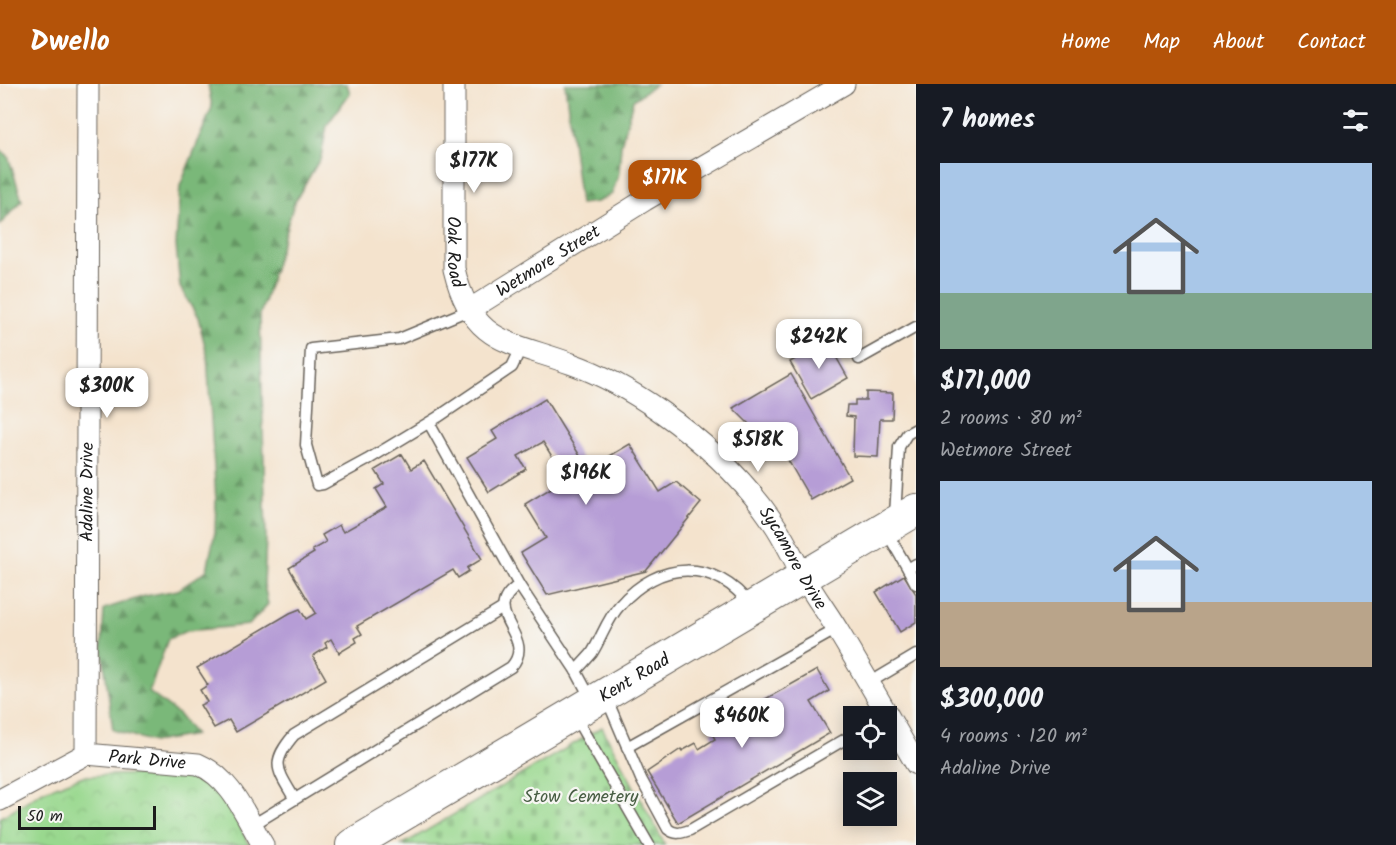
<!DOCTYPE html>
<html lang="en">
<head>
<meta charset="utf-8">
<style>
	body { margin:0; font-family:Kalam,sans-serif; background:#242831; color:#f1f3f6; height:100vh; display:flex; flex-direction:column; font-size:22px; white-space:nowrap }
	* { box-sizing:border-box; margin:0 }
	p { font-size:20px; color:#9ea1a6 }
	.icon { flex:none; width:33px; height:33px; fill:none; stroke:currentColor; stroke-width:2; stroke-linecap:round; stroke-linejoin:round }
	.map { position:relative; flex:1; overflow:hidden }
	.side { display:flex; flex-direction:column; background:#171b24; width:480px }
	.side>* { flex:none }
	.controls { position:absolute; left:843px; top:622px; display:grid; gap:12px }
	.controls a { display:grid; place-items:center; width:54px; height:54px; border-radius:0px; background:#171b24; box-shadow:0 3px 15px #0003; font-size:30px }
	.scale { position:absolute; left:18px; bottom:15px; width:138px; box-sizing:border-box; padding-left:6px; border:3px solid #1c1c1c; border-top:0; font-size:16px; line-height:21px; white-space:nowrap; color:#1c1c1c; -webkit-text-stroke:4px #f6f6f2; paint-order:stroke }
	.price { position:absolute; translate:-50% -51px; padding:0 14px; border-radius:12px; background:#fff; color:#222; font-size:20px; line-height:39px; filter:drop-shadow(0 2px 3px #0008) }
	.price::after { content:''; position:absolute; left:50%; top:36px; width:18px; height:14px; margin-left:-9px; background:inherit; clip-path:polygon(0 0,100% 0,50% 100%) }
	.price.selected { background:#b45309; color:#fff }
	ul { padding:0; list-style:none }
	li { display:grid; align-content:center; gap:12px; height:318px; padding:0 24px }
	li span { display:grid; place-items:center; height:186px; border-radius:0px; color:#555 }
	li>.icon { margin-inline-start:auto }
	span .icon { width:108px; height:108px; fill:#fffc; stroke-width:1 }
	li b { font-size:26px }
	h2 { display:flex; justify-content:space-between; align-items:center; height:72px; padding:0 24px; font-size:26px }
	header { display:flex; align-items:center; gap:36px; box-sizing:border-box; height:84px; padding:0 30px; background:#b45309; color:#fff }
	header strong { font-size:28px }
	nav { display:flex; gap:33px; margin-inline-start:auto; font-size:21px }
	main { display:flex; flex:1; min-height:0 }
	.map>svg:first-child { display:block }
	.forest { fill:url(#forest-firs); stroke:#4b6a4a; stroke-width:1.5 }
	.cemetery { fill:url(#cemetery-stones); stroke:#5a7a55; stroke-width:1.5 }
	.park { fill:url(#park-crowns); stroke:#5a7a55; stroke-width:1.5 }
	.building { fill:#b69dd6 }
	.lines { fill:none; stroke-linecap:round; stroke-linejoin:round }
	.lane-casing { stroke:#68625a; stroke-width:13 }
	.street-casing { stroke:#68625a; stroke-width:23 }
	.primary-casing { stroke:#68625a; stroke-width:34 }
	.lane { stroke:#fff; stroke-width:10 }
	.street { stroke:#fff; stroke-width:21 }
	.primary { stroke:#fff; stroke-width:32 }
	.labels { text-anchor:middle; stroke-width:4.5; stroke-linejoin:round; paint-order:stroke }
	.street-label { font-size:18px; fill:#1c1c1c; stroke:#f6f6f2 }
	.park-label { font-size:18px; fill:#485e44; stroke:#f6f6f2 }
</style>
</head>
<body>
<header>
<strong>Dwello</strong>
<nav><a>Home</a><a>Map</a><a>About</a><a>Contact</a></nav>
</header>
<main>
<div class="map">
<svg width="916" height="761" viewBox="0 0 916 761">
	<defs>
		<pattern id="forest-firs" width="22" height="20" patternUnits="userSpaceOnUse" patternTransform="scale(1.5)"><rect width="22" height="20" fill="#7ab879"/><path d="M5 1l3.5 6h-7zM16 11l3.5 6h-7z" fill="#639562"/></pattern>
		<pattern id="cemetery-stones" width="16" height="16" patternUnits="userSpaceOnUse" patternTransform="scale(1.5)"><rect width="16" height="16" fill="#99d88e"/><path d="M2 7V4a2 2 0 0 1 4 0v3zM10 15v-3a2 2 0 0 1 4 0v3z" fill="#83b97a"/></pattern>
		<pattern id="park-crowns" width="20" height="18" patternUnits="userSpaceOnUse" patternTransform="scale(1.5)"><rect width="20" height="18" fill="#99d88e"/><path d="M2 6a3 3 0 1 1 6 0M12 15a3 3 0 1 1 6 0" fill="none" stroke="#83b97a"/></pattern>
	</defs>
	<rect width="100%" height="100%" fill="#f6f6f2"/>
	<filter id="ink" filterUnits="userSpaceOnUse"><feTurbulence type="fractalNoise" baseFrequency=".0167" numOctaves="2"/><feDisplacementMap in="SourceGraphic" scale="12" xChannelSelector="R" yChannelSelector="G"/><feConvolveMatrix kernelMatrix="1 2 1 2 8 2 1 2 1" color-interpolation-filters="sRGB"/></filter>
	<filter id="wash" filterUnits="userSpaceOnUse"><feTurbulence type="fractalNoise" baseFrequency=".008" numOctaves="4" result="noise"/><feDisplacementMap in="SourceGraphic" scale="24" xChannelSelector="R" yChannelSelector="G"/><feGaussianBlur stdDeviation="1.35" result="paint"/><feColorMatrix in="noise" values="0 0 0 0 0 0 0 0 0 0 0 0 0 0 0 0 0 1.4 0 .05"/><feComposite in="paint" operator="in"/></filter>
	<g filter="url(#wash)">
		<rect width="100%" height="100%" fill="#f4e3cd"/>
		<g class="forest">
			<path d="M 208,0 L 347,0 L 350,9 L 327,41 L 321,73 L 294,119 L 260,231 L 266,454 L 264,501 L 268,520 L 249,541 L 186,547 L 168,555 L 149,608 L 179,631 L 195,651 L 153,658 L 113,646 L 102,562 L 104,525 L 145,512 L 178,506 L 207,486 L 215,448 L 216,417 L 207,270 L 198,234 L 180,203 L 176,161 L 180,102 L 212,23 Z"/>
			<path d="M 565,0 L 656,0 L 633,16 L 621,61 L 619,89 L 612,110 L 597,118 L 580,120 Z"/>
			<path d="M 0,65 L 8,72 L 22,116 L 0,141 Z"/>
		</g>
		<path class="cemetery" d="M 602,643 L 665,761 L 402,761 Z"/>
		<path class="park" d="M 182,689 C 191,690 201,691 209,698 C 225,712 239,742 250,761 L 0,761 L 0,734 L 43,707 L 83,692 Z"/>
		<g id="blocks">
			<g class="building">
				<path d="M 827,257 L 848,294 L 811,315 L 790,278 Z"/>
				<path d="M 791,290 L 850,394 L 811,416 L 781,364 L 776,367 L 733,324 Z"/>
				<path d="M 866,308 L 893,309 L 892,335 L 880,335 L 878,373 L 853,372 L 854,333 L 846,332 L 847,321 L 855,321 L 855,316 L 866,316 Z"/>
				<path d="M 545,315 L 588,385 L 630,360 L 660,408 L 676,398 L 701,419 L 646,487 L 547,511 L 521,469 L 546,454 L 525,420 L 566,395 L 543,358 L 518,372 L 526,385 L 489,408 L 467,373 L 497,355 L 492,347 Z"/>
				<path d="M 402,370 L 411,385 L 424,377 L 482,475 L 467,484 L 469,487 L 458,494 L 453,486 L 357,542 L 362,550 L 355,554 L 357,558 L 339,569 L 331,555 L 325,559 L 327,563 L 313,572 L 326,595 L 236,648 L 229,636 L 214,644 L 200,621 L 207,618 L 200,606 L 208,601 L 197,584 L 290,529 L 300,525 L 306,535 L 316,529 L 289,484 L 314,469 L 312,466 L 326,458 L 322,451 L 339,441 L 343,448 L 387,423 L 376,405 L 384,400 L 375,386 Z"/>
				<path d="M 904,491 L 916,510 L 916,538 L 900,548 L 876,508 Z"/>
				<path d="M 817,586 L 829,607 L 811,618 L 830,649 L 678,739 L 647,688 L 681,665 L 682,667 L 696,659 L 699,665 L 715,655 L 711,648 L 734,635 L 737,641 L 753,632 L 749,626 L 763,618 L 762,617 Z"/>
			</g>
		</g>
	</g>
	<g filter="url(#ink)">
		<use href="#blocks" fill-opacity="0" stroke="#68625a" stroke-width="1.5"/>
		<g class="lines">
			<g class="lane-casing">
				<g id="lane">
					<path d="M 469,226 L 399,255 L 311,265 L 306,361 L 317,401 L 323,400 L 367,376 L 438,333 L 512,283 L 521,264"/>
					<path d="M 859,275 L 916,243"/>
					<path d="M 895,432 L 899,363 L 907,350 L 916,345"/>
					<path d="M 886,447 L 908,485"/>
					<path d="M 916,480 L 908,485 L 916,500"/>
					<path d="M 519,501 L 576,587 L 592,617"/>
					<path d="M 576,587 C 581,581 587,575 592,569 C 602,553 607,535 620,521 C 659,476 715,474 751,522"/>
					<path d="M 869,599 L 916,571"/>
					<path d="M 606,613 L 641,695 L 668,745 C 675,751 682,749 690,746 L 854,650"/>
					<path d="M 574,631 L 649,761"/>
					<path d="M 627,663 L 837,545"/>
					<path d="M 294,714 C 277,685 270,679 294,651 L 503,524"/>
					<path d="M 251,742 L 511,583 C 539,552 476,529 519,501 L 429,339"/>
				</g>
			</g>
			<g class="street-casing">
				<g id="street">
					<path id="s1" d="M 454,0 L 454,185 C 472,261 510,257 572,280 C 603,291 633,308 660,327 C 703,357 743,394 773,438 C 785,455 793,475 804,493 C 815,513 829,531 840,550 C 866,593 891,637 916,680"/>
					<path id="s2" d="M 469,226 L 645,116 L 844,0"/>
					<path id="s3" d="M 86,670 L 88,0"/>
					<path id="s4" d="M 0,716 L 86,670 L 198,680 C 232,695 245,731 263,761"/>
				</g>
			</g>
			<g class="primary-casing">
				<g id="primary">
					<path id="s5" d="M 352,761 L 916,426"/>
				</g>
			</g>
			<use href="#lane" class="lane"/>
			<use href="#street" class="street"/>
			<use href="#primary" class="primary"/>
		</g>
	</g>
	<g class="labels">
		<g class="street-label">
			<text dy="6" stroke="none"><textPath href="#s1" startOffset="168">Oak Road</textPath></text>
			<text dy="6" stroke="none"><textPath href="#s2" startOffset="93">Wetmore Street</textPath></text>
			<text dy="6" stroke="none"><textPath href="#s3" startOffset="262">Adaline Drive</textPath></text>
			<text dy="6" stroke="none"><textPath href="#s1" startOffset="648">Sycamore Drive</textPath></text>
			<text dy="6" stroke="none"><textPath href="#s5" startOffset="328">Kent Road</textPath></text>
			<text dy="6" stroke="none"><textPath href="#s4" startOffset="159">Park Drive</textPath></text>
		</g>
		<g class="park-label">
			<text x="581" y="718">Stow Cemetery</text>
		</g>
	</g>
</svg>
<div class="controls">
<a><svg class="icon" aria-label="locate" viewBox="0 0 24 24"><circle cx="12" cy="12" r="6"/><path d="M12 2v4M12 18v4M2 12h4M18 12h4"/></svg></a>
<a><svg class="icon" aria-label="layers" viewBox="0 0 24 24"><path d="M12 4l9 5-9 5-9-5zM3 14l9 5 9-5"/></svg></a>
</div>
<div class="scale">50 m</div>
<b class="price" style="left:474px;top:110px">$177K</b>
<b class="price selected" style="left:665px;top:127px">$171K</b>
<b class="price" style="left:819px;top:286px">$242K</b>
<b class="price" style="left:107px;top:335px">$300K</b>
<b class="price" style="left:758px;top:389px">$518K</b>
<b class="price" style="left:586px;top:422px">$196K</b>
<b class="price" style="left:742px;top:665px">$460K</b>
</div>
<section class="side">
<h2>7 homes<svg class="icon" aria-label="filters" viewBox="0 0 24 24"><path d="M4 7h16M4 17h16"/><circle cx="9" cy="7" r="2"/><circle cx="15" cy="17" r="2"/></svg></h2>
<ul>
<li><span style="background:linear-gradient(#a9c7e8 70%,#7fa58c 0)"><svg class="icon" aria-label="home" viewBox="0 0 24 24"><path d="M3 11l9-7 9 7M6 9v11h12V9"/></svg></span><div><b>$171,000</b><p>2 rooms · 80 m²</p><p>Wetmore Street</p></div></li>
<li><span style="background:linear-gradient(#a9c7e8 65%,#b9a48a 0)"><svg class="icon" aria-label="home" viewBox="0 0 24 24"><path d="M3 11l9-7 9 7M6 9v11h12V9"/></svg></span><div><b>$300,000</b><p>4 rooms · 120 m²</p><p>Adaline Drive</p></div></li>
</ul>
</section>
</main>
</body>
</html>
